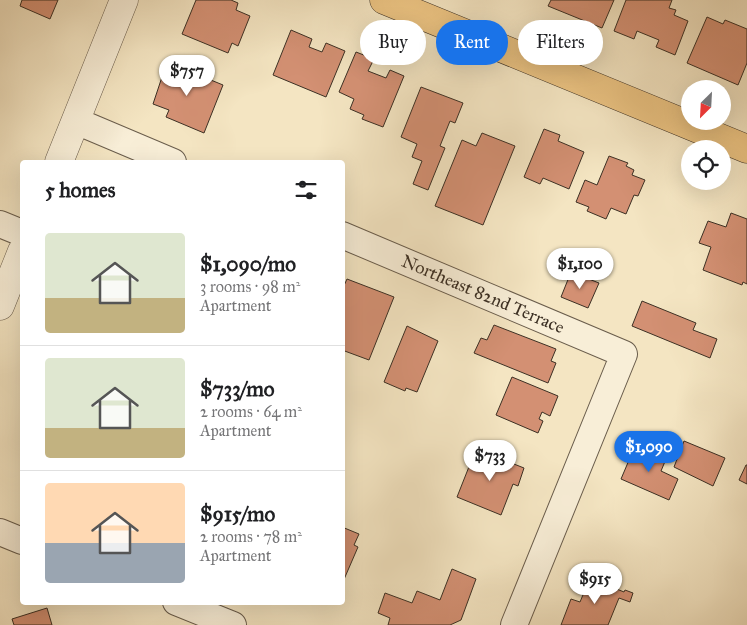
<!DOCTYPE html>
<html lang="en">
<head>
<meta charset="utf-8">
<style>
	body { margin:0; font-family:"IM FELL Great Primer",serif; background:#f2f2f2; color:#202124; height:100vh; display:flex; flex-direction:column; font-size:19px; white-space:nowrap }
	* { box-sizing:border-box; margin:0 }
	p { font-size:16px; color:#757577 }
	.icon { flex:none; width:28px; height:28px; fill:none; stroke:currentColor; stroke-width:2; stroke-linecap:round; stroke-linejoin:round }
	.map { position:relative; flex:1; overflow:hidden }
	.details { position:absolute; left:20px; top:160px; width:325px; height:445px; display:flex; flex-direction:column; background:#fff; border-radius:5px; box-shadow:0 5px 20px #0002 }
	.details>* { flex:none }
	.hud { position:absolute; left:360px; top:20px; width:311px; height:45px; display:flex; gap:10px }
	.needle { width:32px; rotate:204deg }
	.buttons { position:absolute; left:681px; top:80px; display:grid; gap:10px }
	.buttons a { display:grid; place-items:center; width:50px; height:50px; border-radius:50%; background:#fff; box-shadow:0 5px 20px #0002; font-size:25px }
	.price { position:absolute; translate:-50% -42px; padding:0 11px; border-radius:18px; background:#fff; color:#222; font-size:16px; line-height:32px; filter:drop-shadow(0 1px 2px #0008) }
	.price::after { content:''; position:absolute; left:50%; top:30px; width:15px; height:11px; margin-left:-8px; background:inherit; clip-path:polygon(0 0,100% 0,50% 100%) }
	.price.active { background:#1a73e8; color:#fff }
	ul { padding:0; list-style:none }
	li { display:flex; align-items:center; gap:15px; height:125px; padding:0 25px }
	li+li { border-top:1px solid #e0e0e0 }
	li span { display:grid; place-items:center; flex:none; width:140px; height:100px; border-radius:5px; color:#555 }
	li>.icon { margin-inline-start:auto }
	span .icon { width:60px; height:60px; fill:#fffc; stroke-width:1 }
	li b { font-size:21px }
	h2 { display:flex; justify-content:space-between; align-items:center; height:60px; padding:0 25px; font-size:21px }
	.pill { padding:0 18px; border-radius:22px; background:#fff; box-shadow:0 5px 20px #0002; font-size:18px; line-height:45px }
	.pill.active { background:#1a73e8; color:#fff }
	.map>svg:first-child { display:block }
	.building { fill:#d39073; stroke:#3c3024 }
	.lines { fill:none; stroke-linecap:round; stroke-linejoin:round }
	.minor-casing { stroke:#6a5d4c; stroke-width:28 }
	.tertiary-casing { stroke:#6a5d4c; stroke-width:29 }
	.primary-casing { stroke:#3c3024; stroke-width:29 }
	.minor { stroke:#f8eed7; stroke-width:26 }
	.tertiary { stroke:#f8eed7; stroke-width:28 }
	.primary { stroke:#eac281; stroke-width:28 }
	.labels { text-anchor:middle; stroke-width:4.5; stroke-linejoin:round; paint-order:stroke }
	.street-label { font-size:18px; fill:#3c3024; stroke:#f8eed7 }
</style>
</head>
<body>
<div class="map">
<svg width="747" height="625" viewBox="0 0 747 625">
	<rect width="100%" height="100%" fill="#f4e5c2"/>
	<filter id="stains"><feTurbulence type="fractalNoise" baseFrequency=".004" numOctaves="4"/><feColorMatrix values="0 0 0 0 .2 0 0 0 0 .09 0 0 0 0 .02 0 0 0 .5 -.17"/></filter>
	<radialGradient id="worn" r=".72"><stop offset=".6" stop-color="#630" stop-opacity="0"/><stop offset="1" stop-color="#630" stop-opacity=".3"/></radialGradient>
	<g class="building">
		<path d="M 22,0 L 58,0 L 50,19 L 20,6 Z"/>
		<path d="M 196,0 L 231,0 L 238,3 L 236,10 L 250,16 L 238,46 L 232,43 L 228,53 L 182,34 Z"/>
		<path d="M 551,0 L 614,0 L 602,28 L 548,6 Z"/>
		<path d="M 626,0 L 672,0 L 669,8 L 676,10 L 674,15 L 688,21 L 675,55 L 656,47 L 659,40 L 637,31 L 634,39 L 614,31 Z"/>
		<path d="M 707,17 L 723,24 L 725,20 L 747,29 L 747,63 L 738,85 L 687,63 Z"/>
		<path d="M 291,30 L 312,39 L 309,47 L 322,52 L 326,43 L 345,51 L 326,97 L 273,75 Z"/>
		<path d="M 356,52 L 374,59 L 368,71 L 386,78 L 390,70 L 404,76 L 383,127 L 362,119 L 364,115 L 350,109 L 354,99 L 339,92 Z"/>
		<path d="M 167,62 L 223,85 L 204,133 L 166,117 L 169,110 L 153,104 Z"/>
		<path d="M 421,87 L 463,103 L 455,123 L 450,121 L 440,146 L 445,148 L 428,190 L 413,184 L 422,161 L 412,157 L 417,144 L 401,137 Z"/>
		<path d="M 544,129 L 560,135 L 558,141 L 584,152 L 569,189 L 543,178 L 540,184 L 524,177 Z"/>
		<path d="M 482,133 L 515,146 L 483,225 L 435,206 L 462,140 L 476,146 Z"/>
		<path d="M 609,156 L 628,163 L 626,166 L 634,170 L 632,175 L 645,180 L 638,196 L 634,195 L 626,214 L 611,208 L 606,219 L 587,211 L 589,207 L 576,202 L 585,180 L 597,185 Z"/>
		<path d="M 731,213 L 747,219 L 747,284 L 743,282 L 742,285 L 703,270 L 711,247 L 699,243 L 708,221 L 726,227 Z"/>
		<path d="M 571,272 L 599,283 L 588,308 L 561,297 Z"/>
		<path d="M 347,279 L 394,297 L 369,360 L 342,350 L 342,290 Z"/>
		<path d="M 642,301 L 696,323 L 693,330 L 717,339 L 710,358 L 632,326 Z"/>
		<path d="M 494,325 L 556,349 L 551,361 L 556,363 L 548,383 L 474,353 L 481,338 L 487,340 Z"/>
		<path d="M 407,326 L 438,341 L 417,392 L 406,388 L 405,391 L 384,382 Z"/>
		<path d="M 512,377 L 558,396 L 550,416 L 542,412 L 539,419 L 543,421 L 538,433 L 496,415 Z"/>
		<path d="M 684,441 L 725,458 L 713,486 L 674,467 Z"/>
		<path d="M 635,446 L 666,459 L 661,471 L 678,479 L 669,500 L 621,479 Z"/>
		<path d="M 476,449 L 524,468 L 518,486 L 513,484 L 501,515 L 457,497 Z"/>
		<path d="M 746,465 L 747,465 L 747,484 L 739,480 Z"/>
		<path d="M 342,527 L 359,534 L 354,545 L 358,547 L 342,584 Z"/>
		<path d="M 452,569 L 476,579 L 461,620 L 450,625 L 388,625 L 390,618 L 378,613 L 385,593 L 412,603 L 417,591 L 440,600 Z"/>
		<path d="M 590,578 L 624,592 L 625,590 L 633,593 L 630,602 L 619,598 L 608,625 L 561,625 L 571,599 L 580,602 Z"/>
		<path d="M 47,608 L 52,625 L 14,625 L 12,619 Z"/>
	</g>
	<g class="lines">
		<g class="minor-casing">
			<g id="minor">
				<path d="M 76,121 L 173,162"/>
				<path d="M 0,224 L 22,233"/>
				<path d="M 342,235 L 624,354 L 514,625"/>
				<path d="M 0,532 L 22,541"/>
				<path d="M 176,602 L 233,625"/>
			</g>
		</g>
		<g class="tertiary-casing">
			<g id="tertiary">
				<path d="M 59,162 L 124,0"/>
				<path d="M 0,306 L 22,251"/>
			</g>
		</g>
		<g class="primary-casing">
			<path id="primary" d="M 384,0 L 747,149"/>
		</g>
		<use href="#minor" class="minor"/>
		<use href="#tertiary" class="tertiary"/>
		<use href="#primary" class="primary"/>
	</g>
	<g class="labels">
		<g class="street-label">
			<text transform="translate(483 294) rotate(23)" y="6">Northeast 82nd Terrace</text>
		</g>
	</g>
	<rect width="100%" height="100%" filter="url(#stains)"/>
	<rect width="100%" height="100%" fill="url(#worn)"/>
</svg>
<div class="buttons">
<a><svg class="needle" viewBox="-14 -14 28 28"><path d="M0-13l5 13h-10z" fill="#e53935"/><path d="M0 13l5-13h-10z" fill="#757577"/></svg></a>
<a><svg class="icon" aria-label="locate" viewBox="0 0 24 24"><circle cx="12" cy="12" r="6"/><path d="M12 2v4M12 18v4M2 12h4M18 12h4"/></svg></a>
</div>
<b class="price" style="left:187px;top:97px">$757</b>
<b class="price" style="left:580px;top:290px">$1,100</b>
<b class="price active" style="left:649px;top:473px">$1,090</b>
<b class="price" style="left:490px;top:482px">$733</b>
<b class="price" style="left:595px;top:605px">$915</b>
<div class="hud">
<a class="pill">Buy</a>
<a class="pill active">Rent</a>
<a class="pill">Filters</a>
</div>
<section class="details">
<h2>5 homes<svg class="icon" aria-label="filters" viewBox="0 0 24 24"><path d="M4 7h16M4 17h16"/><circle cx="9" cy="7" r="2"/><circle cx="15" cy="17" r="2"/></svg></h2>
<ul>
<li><span style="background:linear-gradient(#dfe7d0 65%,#c2b280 0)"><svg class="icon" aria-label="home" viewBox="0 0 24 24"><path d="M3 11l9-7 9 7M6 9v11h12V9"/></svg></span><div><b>$1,090/mo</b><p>3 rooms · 98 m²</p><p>Apartment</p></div></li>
<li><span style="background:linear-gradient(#dfe7d0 70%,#c2b280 0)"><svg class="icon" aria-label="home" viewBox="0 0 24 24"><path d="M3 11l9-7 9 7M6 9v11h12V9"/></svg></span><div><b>$733/mo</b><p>2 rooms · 64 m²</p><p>Apartment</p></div></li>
<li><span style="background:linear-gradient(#ffd9b3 60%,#9aa5b1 0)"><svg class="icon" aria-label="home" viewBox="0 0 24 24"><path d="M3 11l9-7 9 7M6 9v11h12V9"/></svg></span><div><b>$915/mo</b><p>2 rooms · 78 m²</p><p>Apartment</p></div></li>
</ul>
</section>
</div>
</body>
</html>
